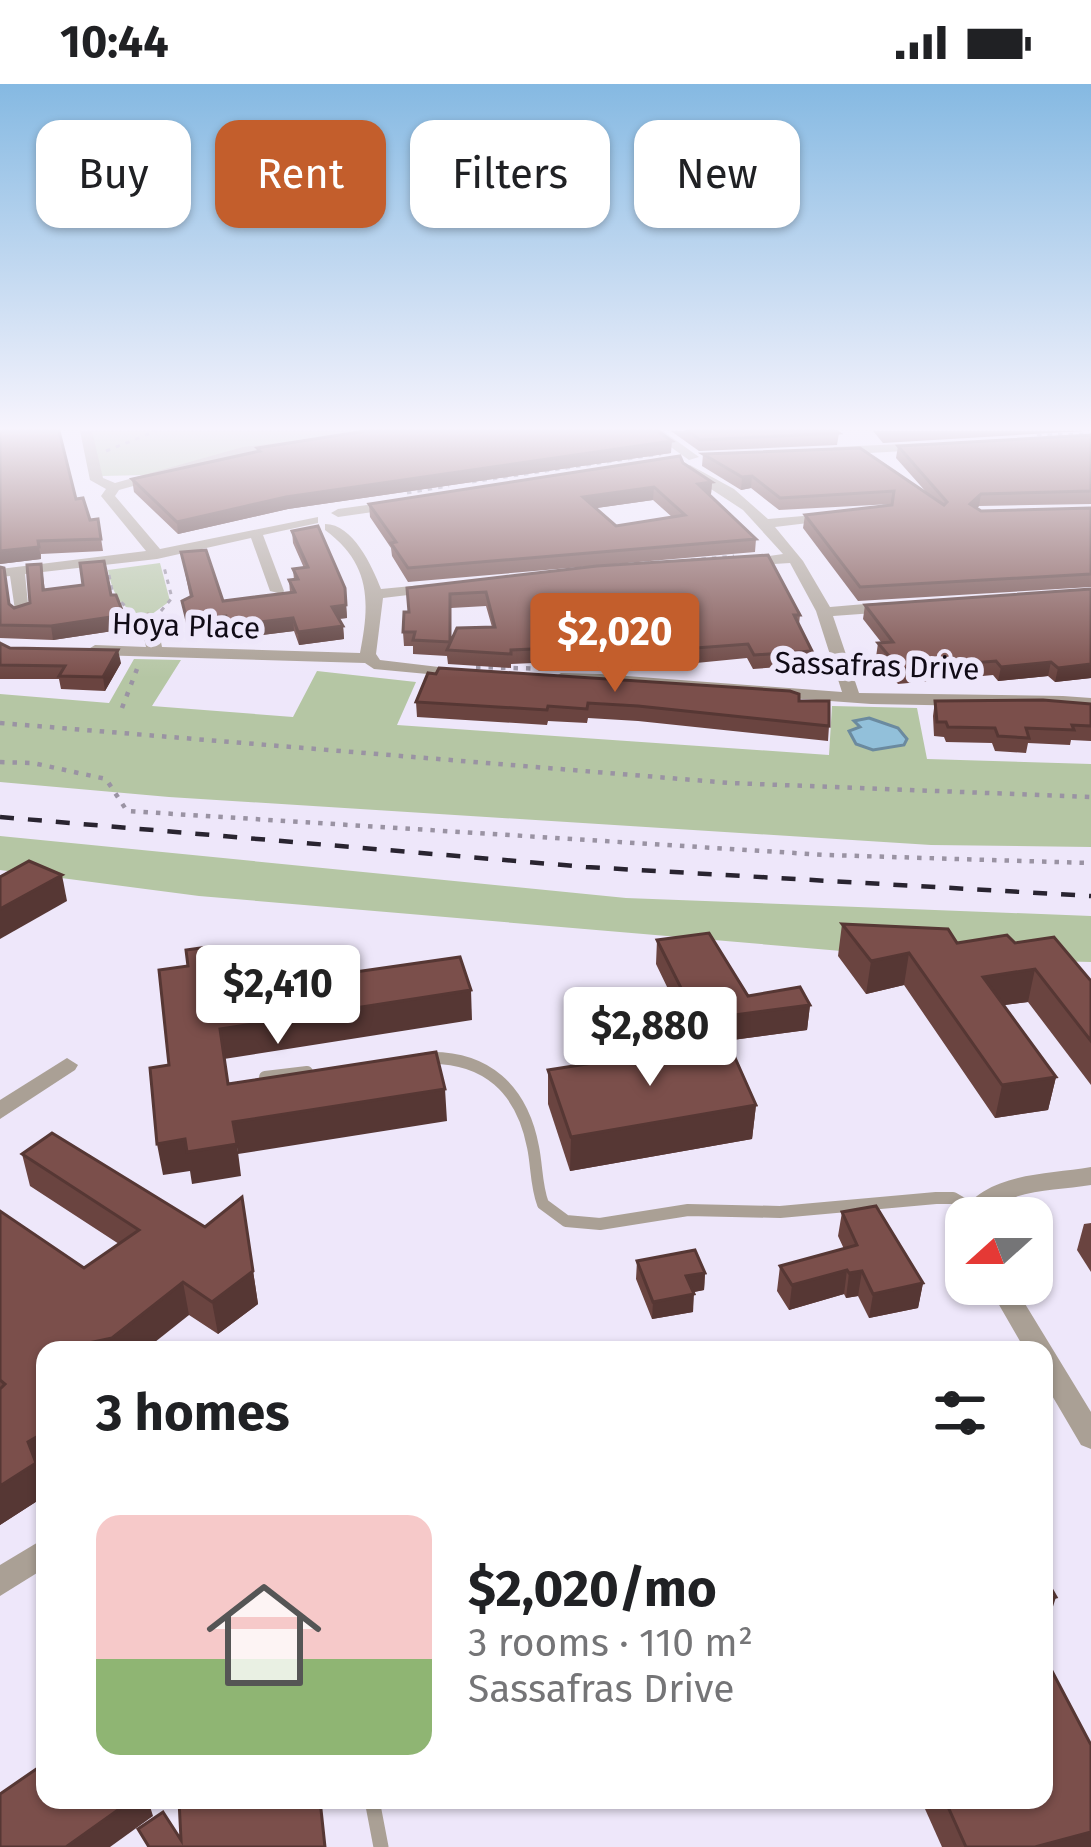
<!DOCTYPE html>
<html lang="en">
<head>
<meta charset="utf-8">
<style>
	body { margin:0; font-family:"Fira Sans",sans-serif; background:#f2f2f2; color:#202124; height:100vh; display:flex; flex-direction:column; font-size:45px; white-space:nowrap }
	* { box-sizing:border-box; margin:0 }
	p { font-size:39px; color:#757577 }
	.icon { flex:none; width:66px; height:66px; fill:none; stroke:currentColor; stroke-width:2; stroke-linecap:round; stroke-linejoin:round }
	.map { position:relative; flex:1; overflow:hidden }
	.drawer { position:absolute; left:36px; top:1257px; width:1017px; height:468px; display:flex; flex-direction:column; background:#fff; border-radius:24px; box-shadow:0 3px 9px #0004 }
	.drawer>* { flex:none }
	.hud { position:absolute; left:36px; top:36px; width:1020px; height:108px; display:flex; gap:24px }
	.needle { width:78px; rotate:249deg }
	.controls { position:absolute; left:945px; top:1113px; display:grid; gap:24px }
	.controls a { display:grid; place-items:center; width:108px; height:108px; border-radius:24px; background:#fff; box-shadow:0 3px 9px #0004; font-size:60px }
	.price { position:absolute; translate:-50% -102px; padding:0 27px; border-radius:12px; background:#fff; color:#222; font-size:39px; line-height:78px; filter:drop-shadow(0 3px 6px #0008) }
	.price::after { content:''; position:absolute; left:50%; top:72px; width:36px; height:27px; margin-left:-18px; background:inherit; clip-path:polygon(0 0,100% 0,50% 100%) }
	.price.current { background:#c35e2c; color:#fff }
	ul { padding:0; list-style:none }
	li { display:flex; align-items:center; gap:36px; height:300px; padding:0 60px }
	li span { display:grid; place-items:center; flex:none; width:336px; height:240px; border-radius:24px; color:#555 }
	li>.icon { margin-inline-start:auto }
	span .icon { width:144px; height:144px; fill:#fffc; stroke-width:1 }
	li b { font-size:51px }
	h2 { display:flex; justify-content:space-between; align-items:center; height:144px; padding:0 60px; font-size:51px }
	.tag { padding:0 42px; border-radius:24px; background:#fff; box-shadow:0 3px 9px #0004; font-size:42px; line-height:108px }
	.tag.current { background:#c35e2c; color:#fff }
	.status { display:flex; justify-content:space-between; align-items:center; height:84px; padding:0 60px; background:#fff; direction:ltr }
	.status svg { height:33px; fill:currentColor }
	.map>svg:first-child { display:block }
	.green { fill:#b5c6a4 }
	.water { fill:#92c0da; stroke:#6b8a9f; stroke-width:3 }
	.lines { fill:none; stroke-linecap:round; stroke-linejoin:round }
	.path-far1 { stroke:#9a93a3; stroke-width:3; stroke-dasharray:4.5 6; stroke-linecap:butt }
	.path { stroke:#9a93a3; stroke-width:4.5; stroke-dasharray:4.5 8; stroke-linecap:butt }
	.lane-far1 { stroke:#aaa095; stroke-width:12 }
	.lane { stroke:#aaa095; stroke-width:15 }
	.street { fill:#aaa095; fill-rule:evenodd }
	.rail { stroke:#292430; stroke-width:4.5; stroke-dasharray:14 14; stroke-linecap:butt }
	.wall { fill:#6a4440; fill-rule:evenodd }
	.shaded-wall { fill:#563734 }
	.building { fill:#7b4f4b; stroke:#563734; stroke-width:3; fill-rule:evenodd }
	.labels { text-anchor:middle; stroke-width:12; stroke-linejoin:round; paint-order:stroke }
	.far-street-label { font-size:30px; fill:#100b16; stroke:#eee7fa }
</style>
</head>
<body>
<div class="status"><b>10:44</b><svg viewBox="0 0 49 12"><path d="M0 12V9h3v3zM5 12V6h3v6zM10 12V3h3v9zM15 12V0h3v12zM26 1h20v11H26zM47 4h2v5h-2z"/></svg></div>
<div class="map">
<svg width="1091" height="1763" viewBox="0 0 1091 1763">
	<rect width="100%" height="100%" fill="#eee7fa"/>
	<g class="green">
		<path d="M 91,347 L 366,347 L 147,391 L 102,392 Z"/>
		<path d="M 160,479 L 170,517 L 148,533 C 121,526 113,512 108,486 Z"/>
		<path d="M 134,575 L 181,576 L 152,622 L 293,633 L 317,587 L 416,598 L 397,641 L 829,671 L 832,622 L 917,624 L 927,675 L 1091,680 L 1091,763 L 931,761 L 169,713 L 0,698 L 0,610 L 109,619 Z"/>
		<path d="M 0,752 L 626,814 L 1091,832 L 1091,878 L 924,874 L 199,812 L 0,786 Z"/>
	</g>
	<path class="water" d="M 869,634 L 898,644 L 907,655 L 904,661 L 873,666 L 856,660 L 849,647 L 860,643 L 854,637 Z"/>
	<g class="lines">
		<g class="path-far1">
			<path d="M 1037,351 L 1091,350"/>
			<path d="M 106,367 L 156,347"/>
			<path d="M 472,398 L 661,370"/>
			<path d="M 407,409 L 449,402"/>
			<path d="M 884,426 L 879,421 L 897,420"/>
			<path d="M 691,476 L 734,472"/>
			<path d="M 613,480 L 662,478"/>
			<path d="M 109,491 L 113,511 L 134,530"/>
			<path d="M 161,527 L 172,514 L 164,483"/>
		</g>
		<g class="path">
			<path d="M 476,583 L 549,585"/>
			<path d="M 122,624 L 137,585"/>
			<path d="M 0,639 L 730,699 L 1091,713"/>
			<path d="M 0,678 L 33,679 L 106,695 L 127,727 L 826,771 L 1091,779"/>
		</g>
		<g class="lane-far1">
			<path d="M 427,974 C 486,972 522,1005 533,1063 C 537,1082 536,1102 543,1120 L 566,1137 L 600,1140 L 688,1126 L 780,1128 L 936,1114 L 953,1114 L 972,1125"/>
			<path d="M 265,993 L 307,988"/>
		</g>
		<path class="lane" d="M 372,1716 L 381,1763"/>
		<g class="street">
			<path d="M 80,347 L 92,347 L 103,394 L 115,399 L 243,363 L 316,354 L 316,360 L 244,371 L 119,406 L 115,412 L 160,465 L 318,433 L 318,439 L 263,451 L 284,507 L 282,510 L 270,507 L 251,454 L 157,475 L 25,490 L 29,530 L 16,533 L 10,492 L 0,493 L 0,485 L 146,467 L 101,412 L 106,405 L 90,396 Z"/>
			<path d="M 648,347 L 663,347 L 699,373 L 689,376 Z"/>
			<path d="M 926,359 L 926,365 L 922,366 L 834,371 L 828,367 L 834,363 Z"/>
			<path d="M 690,381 L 734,405 L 768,435 L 838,429 L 840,432 L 833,436 L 775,443 L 803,477 L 830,523 L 888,518 L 896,523 L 888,528 L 833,532 L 859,609 L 1063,612 L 1091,614 L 1091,624 L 871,620 L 555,597 L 553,594 L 561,589 L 600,590 L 842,608 L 816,527 L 790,479 L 740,482 L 740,476 L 783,470 L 743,426 L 685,388 L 684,385 Z"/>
			<path d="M 396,417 L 401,418 L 401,424 L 338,433 L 331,429 L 338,425 Z"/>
			<path d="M 325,440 C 353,440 372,482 381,505 L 433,500 L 440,504 L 433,508 L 383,514 L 376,570 L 380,576 L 464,586 L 470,588 L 470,594 L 374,585 L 365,579 L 95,571 L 87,566 L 95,561 L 146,563 L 140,533 L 148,528 L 156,533 L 162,563 L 360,569 C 370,518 371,480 325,446 Z"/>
			<path d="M 67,974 L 78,981 L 75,986 L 0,1035 L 0,1016 Z"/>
			<path d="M 1091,1083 L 1091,1101 C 1055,1107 1008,1104 983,1134 L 966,1134 L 966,1142 L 957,1134 C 985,1088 1044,1091 1091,1083 Z"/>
			<path d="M 987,1200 L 1013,1200 L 1091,1328 L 1091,1365 L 1081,1361 L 1044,1298 L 1044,1266 L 1025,1266 Z"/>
			<path d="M 45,1454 L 45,1484 L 0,1512 L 0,1481 Z"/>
		</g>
		<path class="rail" d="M 0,733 L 586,783 L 1091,812"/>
	</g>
	<g class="wall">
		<path d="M 0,347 L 76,415 L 90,436 L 98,435 L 103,467 L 41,470 L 41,475 L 0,480 Z"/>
		<path d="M 671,347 L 836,347 L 839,349 L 837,361 L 699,367 Z"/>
		<path d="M 873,347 L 1085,347 L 883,359 Z"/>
		<path d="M 1091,351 L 1091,420 L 979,422 L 977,424 L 981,427 L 1091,424 L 1091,503 L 858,517 L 803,444 L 805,431 L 892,420 L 779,426 L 751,404 L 741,406 L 702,382 L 703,370 L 927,409 L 896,374 L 898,362 Z"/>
		<path d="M 257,364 L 671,369 L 288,425 L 178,450 L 134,408 L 132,395 L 257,368 Z"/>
		<path d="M 683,379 L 712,398 L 711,410 L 709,411 L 756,455 L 755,468 L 408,498 L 392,472 L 391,464 L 370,433 L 369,420 ZM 653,416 L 672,433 L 616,442 L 596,424 Z"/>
		<path d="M 292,447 L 345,504 L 347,534 L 339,535 L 343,542 L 344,555 L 299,561 L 294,547 L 231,555 L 228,545 L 189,550 L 182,517 L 190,513 L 181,468 L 223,517 L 290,509 L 289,496 L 294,496 L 293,485 L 304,484 L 293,459 Z"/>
		<path d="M 597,482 L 800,531 L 799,540 L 812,567 L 810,581 L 753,585 L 747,574 L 696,579 L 692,572 L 511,580 L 511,584 L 448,580 L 447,572 L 413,570 L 413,562 L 404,562 L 403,548 L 409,528 L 407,504 ZM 486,522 L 492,543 L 451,557 L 451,524 Z"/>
		<path d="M 0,483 L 10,521 L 14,524 L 30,519 L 43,492 L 45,506 L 111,511 L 124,531 L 126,545 L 53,556 L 0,554 Z"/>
		<path d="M 1091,505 L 1091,594 L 1055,598 L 1048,592 L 998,597 L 993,591 L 898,600 L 876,573 L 878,559 L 881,558 L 863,535 L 865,521 Z"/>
		<path d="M 0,559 L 10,564 L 121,579 L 105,607 L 61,605 L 59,595 L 0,595 Z"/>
		<path d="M 799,617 L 829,642 L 828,657 L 638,637 L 588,634 L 587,639 L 548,637 L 547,641 L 417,633 L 416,618 Z"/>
		<path d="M 935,617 L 1091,620 L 1091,657 L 1071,656 L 1070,661 L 1028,659 L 1026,669 L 995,667 L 992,659 L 946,658 L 944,653 L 934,652 L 933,632 Z"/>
		<path d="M 842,840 L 957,859 L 1015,859 L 1091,897 L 1091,1001 L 1028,918 L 1004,921 L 1056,993 L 1048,1026 L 995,1034 L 904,901 L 866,910 L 838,872 Z"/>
		<path d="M 657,856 L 748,912 L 810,921 L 807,946 L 695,961 L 656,880 Z"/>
		<path d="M 548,986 L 756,1021 L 752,1055 L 570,1087 L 548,1020 Z"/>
		<path d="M 22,1070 L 205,1143 L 242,1113 L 258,1220 L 218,1250 L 189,1231 L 45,1266 L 45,1386 L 39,1389 L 45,1412 L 0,1441 L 0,1127 L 84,1184 L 119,1160 L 30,1102 Z"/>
		<path d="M 842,1128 L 923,1199 L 918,1224 L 869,1234 L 858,1212 L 846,1214 L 844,1210 L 789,1226 L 777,1207 L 780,1182 L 844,1165 L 838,1152 Z"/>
		<path d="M 1091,1139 L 1091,1188 L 1077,1166 L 1084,1140 Z"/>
		<path d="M 637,1177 L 705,1189 L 704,1206 L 693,1208 L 693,1228 L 652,1235 L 636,1195 Z"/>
		<path d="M 921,1716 L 1044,1716 L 1091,1763 L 942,1763 Z"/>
	</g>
	<g class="shaded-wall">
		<path d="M 672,357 L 671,369 L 288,425 L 178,450 L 177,438 L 286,413 Z"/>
		<path d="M 752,392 L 751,404 L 741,406 L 742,393 Z"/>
		<path d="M 712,398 L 711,410 L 697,412 L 698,400 Z"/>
		<path d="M 654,403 L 653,416 L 583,426 L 583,413 Z"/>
		<path d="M 981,410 L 979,422 L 968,433 L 970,420 Z"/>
		<path d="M 39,463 L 41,475 L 0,480 L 0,467 Z"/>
		<path d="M 346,521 L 347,534 L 333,535 L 332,523 Z"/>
		<path d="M 124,531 L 126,545 L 53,556 L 51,542 Z"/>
		<path d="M 226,532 L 228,545 L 189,550 L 187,537 Z"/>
		<path d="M 293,534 L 294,547 L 231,555 L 229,542 Z"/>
		<path d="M 343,542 L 344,555 L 299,561 L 298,548 Z"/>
		<path d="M 118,566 L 121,579 L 105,607 L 103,593 Z"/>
		<path d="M 1051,578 L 1048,592 L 998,597 L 1001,583 Z"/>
		<path d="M 1091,580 L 1091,594 L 1055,598 L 1058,584 Z"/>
		<path d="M 62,791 L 67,817 L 0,855 L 0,825 Z"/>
		<path d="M 909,869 L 904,901 L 866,910 L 871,877 Z"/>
		<path d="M 1035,885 L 1028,918 L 976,925 L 983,893 Z"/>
		<path d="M 471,906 L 472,936 L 224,975 L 220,945 Z"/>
		<path d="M 810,921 L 807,946 L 695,961 L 697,936 Z"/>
		<path d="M 1056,993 L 1048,1026 L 995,1034 L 1002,1001 Z"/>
		<path d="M 445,1005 L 447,1037 L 238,1070 L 233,1038 Z"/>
		<path d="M 756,1021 L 752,1055 L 570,1087 L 571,1053 Z"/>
		<path d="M 185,1055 L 237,1060 L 241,1092 L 192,1100 L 190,1087 L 163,1091 L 157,1060 Z"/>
		<path d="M 847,1186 L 844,1210 L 789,1226 L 792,1201 Z"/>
		<path d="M 253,1187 L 258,1220 L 218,1250 L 212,1218 Z"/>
		<path d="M 862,1187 L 858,1212 L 846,1214 L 849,1189 Z"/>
		<path d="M 705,1189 L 704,1206 L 685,1210 L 686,1192 Z"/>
		<path d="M 183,1198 L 189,1231 L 145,1266 L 84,1266 L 84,1260 Z"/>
		<path d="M 923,1199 L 918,1224 L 869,1234 L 873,1210 Z"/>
		<path d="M 694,1210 L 693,1228 L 652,1235 L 653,1218 Z"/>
		<path d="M 45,1348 L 45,1386 L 39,1389 L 45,1412 L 0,1441 L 0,1402 L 28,1358 Z"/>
		<path d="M 1056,1513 L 1045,1548 L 1044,1548 L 1044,1516 Z"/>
		<path d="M 132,1716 L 148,1716 L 153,1732 L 110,1763 L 66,1763 Z"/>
		<path d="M 1091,1748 L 1091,1763 L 1035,1763 Z"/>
	</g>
	<g class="building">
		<path d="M 0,347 L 59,347 L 76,415 L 83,414 L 90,436 L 98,435 L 101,455 L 38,457 L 39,463 L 0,467 Z"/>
		<path d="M 365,347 L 658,347 L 672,357 L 286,413 L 177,438 L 132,395 L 260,367 L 257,364 Z"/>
		<path d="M 688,347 L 836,347 L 839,349 L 700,356 Z"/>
		<path d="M 1091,351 L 1091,407 L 981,410 L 970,420 L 981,427 L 1091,424 L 1091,490 L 860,503 L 805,431 L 892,421 L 894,407 L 780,414 L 752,392 L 742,393 L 703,370 L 860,364 L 944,421 L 947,418 L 898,362 Z"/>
		<path d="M 680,372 L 683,379 L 712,398 L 698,400 L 756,455 L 408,484 L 391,459 L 396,458 L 369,420 ZM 654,403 L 685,431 L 616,442 L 583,413 Z"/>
		<path d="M 318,442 L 345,504 L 346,521 L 332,523 L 343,542 L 298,548 L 293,534 L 229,542 L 226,532 L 187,537 L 182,517 L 192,512 L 181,468 L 206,466 L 223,517 L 295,508 L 289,496 L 298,495 L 293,485 L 308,483 L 292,447 Z"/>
		<path d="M 768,471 L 800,531 L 794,531 L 812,567 L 754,571 L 748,560 L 696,564 L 693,558 L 511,566 L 511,570 L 447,566 L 457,544 L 495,543 L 486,508 L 450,510 L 450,558 L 413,556 L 415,548 L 403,548 L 404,528 L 409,528 L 407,504 L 597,482 Z"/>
		<path d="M 104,477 L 111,511 L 116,511 L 124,531 L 51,542 L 0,541 L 0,483 L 4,484 L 9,520 L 14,524 L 30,519 L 27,481 L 41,480 L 43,506 L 83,501 L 80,479 Z"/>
		<path d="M 1091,505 L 1091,580 L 1058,584 L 1051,578 L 1001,583 L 996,577 L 900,585 L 878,559 L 893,558 L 865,521 Z"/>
		<path d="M 0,559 L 10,564 L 118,566 L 103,593 L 59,592 L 65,582 L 0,581 Z"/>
		<path d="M 439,584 L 790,607 L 799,610 L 799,617 L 829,617 L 829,642 L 638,622 L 588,619 L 587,625 L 548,622 L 547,626 L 416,618 L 428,589 L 436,590 Z"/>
		<path d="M 1043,616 L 1091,620 L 1091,642 L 1072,641 L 1074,646 L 1026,644 L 1029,654 L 998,652 L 995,644 L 948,643 L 946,638 L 937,638 L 935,617 Z"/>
		<path d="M 29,777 L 62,791 L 0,825 L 0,793 Z"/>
		<path d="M 842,840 L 948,845 L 957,859 L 1007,851 L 1015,859 L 1054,853 L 1091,897 L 1091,957 L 1035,885 L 983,893 L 1056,993 L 1002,1001 L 909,869 L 871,877 Z"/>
		<path d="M 709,849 L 748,912 L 800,903 L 810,921 L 697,936 L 657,856 Z"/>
		<path d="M 208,863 L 215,908 L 460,873 L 471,906 L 220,945 L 228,1000 L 436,968 L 445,1005 L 233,1038 L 237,1060 L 187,1068 L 185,1055 L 157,1060 L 150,984 L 169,981 L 159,886 L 188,882 L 186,866 Z"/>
		<path d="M 728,958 L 756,1021 L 571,1053 L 548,986 Z"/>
		<path d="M 52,1049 L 205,1143 L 242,1113 L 253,1187 L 212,1218 L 183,1198 L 112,1254 L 84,1260 L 84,1266 L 45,1266 L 45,1348 L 28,1358 L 36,1379 L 0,1402 L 0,1305 L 5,1300 L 0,1296 L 0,1127 L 84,1184 L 139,1146 L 22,1070 Z"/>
		<path d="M 876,1122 L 923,1199 L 873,1210 L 862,1187 L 849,1189 L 847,1186 L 792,1201 L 780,1182 L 857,1161 L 842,1128 Z"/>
		<path d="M 695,1166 L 705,1189 L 686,1192 L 694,1210 L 653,1218 L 637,1177 Z"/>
		<path d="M 1044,1492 L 1056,1513 L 1044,1516 Z"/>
		<path d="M 1044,1572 L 1091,1661 L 1091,1748 L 1035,1763 L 966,1763 L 945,1716 L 1044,1716 Z"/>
		<path d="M 45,1679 L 45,1716 L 132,1716 L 66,1763 L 0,1763 L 0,1710 Z"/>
		<path d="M 179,1716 L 320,1716 L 325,1763 L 149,1763 L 138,1745 L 163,1728 L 181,1756 Z"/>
	</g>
	<linearGradient id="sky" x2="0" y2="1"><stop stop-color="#85b9e2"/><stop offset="0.58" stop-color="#f7f4fd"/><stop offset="1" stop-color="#f7f4fd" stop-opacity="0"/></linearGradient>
	<rect width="1091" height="594" fill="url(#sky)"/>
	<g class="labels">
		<g class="far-street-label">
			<text transform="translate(186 542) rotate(2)" y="10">Hoya Place</text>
			<text transform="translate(877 582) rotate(2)" y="10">Sassafras Drive</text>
		</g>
	</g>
</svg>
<div class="controls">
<a><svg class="needle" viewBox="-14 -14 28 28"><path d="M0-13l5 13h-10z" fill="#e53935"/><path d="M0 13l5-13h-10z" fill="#757577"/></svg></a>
</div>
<b class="price current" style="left:615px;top:611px">$2,020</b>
<b class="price" style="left:278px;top:963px">$2,410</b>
<b class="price" style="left:650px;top:1005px">$2,880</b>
<div class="hud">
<a class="tag">Buy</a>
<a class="tag current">Rent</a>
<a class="tag">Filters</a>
<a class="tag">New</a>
</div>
<section class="drawer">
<h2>3 homes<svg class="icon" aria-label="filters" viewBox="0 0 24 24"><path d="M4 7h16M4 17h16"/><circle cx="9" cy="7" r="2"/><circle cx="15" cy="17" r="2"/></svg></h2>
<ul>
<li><span style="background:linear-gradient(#f6c9c9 60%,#8fb573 0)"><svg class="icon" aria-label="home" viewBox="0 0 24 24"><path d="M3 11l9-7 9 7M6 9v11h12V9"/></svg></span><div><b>$2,020/mo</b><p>3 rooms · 110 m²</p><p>Sassafras Drive</p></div></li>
</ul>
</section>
</div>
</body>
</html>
